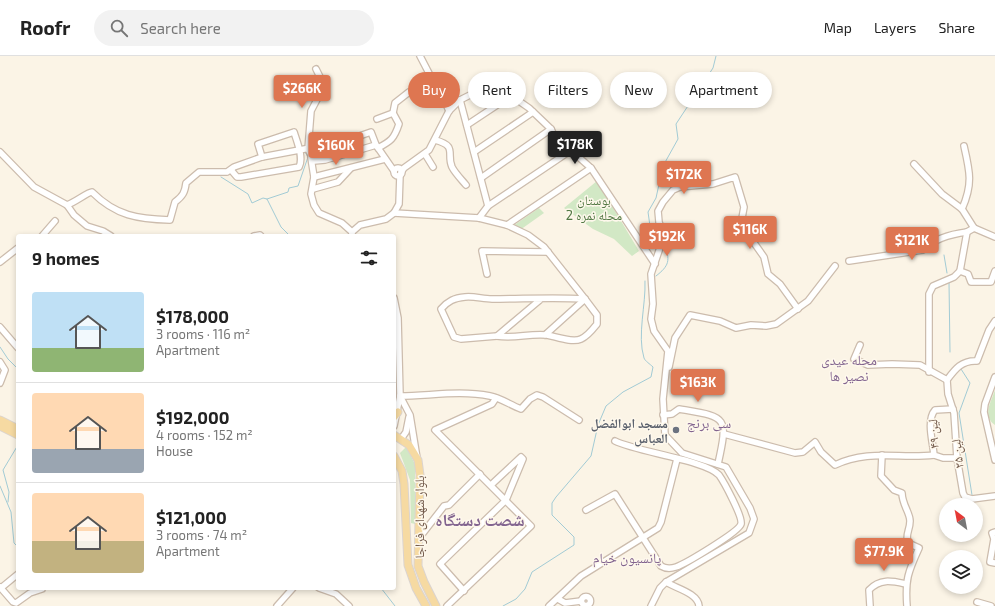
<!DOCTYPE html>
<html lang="en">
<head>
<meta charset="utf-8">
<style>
	body { margin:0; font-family:"Exo 2","Noto Naskh Arabic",sans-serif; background:#f2f2f2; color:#222; height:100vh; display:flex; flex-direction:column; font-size:15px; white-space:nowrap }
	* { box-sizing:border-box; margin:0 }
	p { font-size:13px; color:#767676 }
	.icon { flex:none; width:22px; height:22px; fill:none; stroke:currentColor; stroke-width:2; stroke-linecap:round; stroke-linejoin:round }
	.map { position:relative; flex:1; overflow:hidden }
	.sheet { position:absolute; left:16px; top:178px; width:380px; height:356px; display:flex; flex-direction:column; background:#fff; border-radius:4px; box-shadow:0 2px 6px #0003 }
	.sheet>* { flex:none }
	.banner { position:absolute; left:408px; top:16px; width:380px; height:36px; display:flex; gap:8px }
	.needle { width:26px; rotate:328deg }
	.controls { position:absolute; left:939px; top:442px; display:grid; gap:8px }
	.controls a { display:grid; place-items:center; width:44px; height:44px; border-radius:50%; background:#fff; box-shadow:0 2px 6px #0003; font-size:20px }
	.price { position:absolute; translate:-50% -34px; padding:0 9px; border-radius:4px; background:#de7651; color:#fff; font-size:13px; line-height:26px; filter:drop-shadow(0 1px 2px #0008) }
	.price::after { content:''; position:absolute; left:50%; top:24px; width:12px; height:9px; margin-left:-6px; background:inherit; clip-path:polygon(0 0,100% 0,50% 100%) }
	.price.selected { background:#222; color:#fff }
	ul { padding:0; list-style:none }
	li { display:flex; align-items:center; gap:12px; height:100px; padding:0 16px }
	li+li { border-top:1px solid #e0e0e0 }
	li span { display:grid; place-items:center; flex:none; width:112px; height:80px; border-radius:4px; color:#555 }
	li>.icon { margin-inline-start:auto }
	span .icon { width:48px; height:48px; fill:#fffc; stroke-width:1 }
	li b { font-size:17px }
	h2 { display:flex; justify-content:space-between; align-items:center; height:48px; padding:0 16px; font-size:17px }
	.pill { padding:0 14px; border-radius:18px; background:#fff; box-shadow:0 2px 6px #0003; font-size:14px; line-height:36px }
	.pill.selected { background:#de7651; color:#fff }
	header { display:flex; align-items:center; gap:24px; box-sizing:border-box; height:56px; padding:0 20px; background:#fff; border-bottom:1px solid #e0e0e0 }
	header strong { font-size:19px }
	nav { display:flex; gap:22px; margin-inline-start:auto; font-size:14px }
	.search { width:280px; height:36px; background:#f2f2f2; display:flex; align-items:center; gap:10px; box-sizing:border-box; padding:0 14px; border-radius:22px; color:#767676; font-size:15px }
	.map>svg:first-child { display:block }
	.green { fill:#d2e8c5 }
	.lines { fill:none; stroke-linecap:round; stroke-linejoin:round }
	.stream { stroke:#a2cbd5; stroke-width:1 }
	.minor-casing { stroke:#ccbcad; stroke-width:8 }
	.major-casing { stroke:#dbd4d0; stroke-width:9 }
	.minor { stroke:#fff; stroke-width:5.5 }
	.major { stroke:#f6daa2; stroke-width:7 }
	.worship-dot { fill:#6b7280; stroke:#fef8ec; stroke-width:1.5 }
	.labels { text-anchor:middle; stroke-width:3; stroke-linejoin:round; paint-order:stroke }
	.park-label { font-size:13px; fill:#527844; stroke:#fef8ec }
	.worship-label { font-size:13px; font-weight:bold; fill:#5b616d; stroke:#fef8ec; text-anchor:end }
	.street-label { font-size:13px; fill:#735b4c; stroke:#fef8ec }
	.neighbourhood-label { font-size:14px; fill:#82648f; stroke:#fef8ec }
	.district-label { font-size:17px; font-weight:bold; fill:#82648f; stroke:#fef8ec }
</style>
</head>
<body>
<header>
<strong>Roofr</strong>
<div class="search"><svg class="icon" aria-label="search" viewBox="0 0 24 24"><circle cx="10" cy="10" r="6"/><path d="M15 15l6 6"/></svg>Search here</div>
<nav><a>Map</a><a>Layers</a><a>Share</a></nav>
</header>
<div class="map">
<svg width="995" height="550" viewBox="0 0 995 550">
	<rect width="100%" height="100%" fill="#fbf4e6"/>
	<g class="green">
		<path d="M 597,125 L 639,195 L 632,200 L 614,183 L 593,173 L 564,152 Z"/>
		<path d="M 539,152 L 544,157 L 520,174 L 513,170 Z"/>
		<path d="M 995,334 L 995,369 C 982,360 991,346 995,334 Z"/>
		<path d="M 406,391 L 415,408 L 415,468 L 411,467 L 410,424 L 400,397 Z"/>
	</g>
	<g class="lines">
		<g class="stream">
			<path d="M 221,121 L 248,138 L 252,147 L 263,142 L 267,143 L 281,171 L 290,180"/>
			<path d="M 267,143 L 288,136 L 289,132 L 298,130 L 308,101 L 305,96"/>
			<path d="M 661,182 L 650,170 L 648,156 L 656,142 L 663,110 L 678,83 L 676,68 L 713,12 L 716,0"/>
			<path d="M 944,199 L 947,217"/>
			<path d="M 656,220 C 669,210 671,204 664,189"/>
			<path d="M 949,226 L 950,296"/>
			<path d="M 0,291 L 8,303 L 18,313"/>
			<path d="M 961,313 L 970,327 L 959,357 L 972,439"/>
			<path d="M 0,430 L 11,456 L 14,487 L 18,491"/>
			<path d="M 972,444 L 973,449"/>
			<path d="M 8,446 L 9,436 L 3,414 L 18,389"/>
			<path d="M 381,532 L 395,550"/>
			<path d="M 503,550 L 516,543 L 525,533 L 532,516 L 574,489 L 574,481 L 552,459 L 552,447 L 556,441 L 591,400 L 598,369 L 606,350 L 623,336 L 651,321 L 653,311 C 650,308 645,305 644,302 C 637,279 646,249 645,225"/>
		</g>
		<g class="minor-casing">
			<g id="minor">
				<path d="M 420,0 L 432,23"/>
				<path d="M 316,13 L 322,25 L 323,32 L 311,55 L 308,93 L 314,105 L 325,104 L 376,89"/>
				<path d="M 460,44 L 488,150 L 479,162"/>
				<path d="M 377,63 L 393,57 L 395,47 L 409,36 L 432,23 L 439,32 L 449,55"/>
				<path d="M 467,69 L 509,41"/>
				<path d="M 435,84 C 458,90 446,98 452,111 C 455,117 461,123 466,129"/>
				<path d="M 378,92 C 391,85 394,83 399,68 L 393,57"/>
				<path d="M 0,96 L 34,131 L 67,149 L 74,159 L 87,170 L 103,175 L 111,180"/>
				<path d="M 474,96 L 533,56"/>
				<path d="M 425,98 L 433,111"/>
				<path d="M 311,102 L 314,121 L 311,138 L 314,149 L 319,157 L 342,167 L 352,176"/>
				<path d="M 914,108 L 942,138 L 962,153 L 974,172"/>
				<circle cx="398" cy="116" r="4"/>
				<path d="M 231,114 L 237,121 L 241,121 L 299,111 C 304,102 297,86 294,76 L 258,88 L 262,101"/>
				<path d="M 401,116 L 404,112 L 429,94 L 449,55 L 460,44 L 472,38 L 486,37 L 516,43 L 529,52 L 551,73 L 556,84 L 562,92 L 574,97 L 591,112 L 655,208"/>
				<path d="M 314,121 L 385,103"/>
				<path d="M 481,122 L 551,73"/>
				<path d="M 313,133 L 338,126 L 351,112"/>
				<path d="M 67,149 C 74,147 88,136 92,136 C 116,160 138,163 170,164 L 175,146 C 183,140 185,136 186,127 L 199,116 L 227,116 L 234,111 L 262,101 L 342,86 L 371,76 L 376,89 L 394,115"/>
				<path d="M 488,150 L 570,95"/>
				<path d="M 962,153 C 973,128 970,116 964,90"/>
				<path d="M 394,157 L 479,162 L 507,169 L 528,179 L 544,191 L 585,243"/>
				<path d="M 507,169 L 591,112"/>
				<path d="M 42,180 L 55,165"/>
				<path d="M 254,180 L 260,179 L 261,180"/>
				<path d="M 352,180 L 352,176 L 360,169 L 386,163 L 394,157 L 399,148 L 400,119"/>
				<path d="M 849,205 L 923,194 C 935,182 951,178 967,176"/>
				<path d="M 0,206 L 18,192"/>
				<path d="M 960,215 L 967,176 L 974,172 L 995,181"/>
				<path d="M 487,218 L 482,195 L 548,196"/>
				<path d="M 394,242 L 398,262 L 400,340 L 394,370"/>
				<path d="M 541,243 L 497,280 L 461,283 L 454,281 L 441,253 C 448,245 454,242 465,241 C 474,240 483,243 492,243 C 523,243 554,241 585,243"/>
				<path d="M 0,271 L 18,292"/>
				<path d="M 497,280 C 514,283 530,277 547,279 C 557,281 572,287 581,283 C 588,280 593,273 597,268 L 597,259 L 585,243 L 545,279"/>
				<path d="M 860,289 L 854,303 L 868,309 L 892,308 L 920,309 L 947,324 C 955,313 962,304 977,305 L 989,274 L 995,265"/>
				<path d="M 0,306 L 5,314 L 0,327"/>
				<path d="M 669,311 L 675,282 L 690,259 L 720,265 L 736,272 L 751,269 L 766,270 L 776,268 L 808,245 L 835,210"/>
				<path d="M 929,316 L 929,238 L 933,230 L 954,221 L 960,215 L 968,218 L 971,226 L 991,226 L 995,215"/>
				<path d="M 995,321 L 985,348 L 984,356 L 995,404"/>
				<path d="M 947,324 L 948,338 L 954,357 L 957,402 L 963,437 L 965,441 L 972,443 L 995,440"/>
				<path d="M 400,340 C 429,340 460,334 490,340 C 501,342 510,349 521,353 L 530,343 L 537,339 L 543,341 L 579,364"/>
				<path d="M 400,340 L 410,359 L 417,402"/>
				<path d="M 953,353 L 935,354 C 926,364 933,387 934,399 L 943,402 L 957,402"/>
				<path d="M 663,359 L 672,358 L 679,353 C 726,361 729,359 718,408"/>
				<path d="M 724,378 L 795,397 L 803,396 L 815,386 L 821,396 L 835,409 C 868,393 900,403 934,399"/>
				<path d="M 401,383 L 406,376 L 409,361"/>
				<path d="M 882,399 L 881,420 L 894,434 L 902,437 C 902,448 910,457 910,465 C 910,474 905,478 908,487 L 919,492 C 908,516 905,524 907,550"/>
				<path d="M 586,454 L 615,438 L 661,510 C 666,513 670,513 676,511 C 685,508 739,476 741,468 C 743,461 724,426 719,419 C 705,404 637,396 615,385"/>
				<path d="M 995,476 L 992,477 L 994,483 L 990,506 L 995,507"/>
				<path d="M 419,478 L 423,477 L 444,450 L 449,449 L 480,418"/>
				<path d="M 666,526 C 675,532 698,537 699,550"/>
				<path d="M 0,531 L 13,546 L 16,547 L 30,537 L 42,533 L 41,532"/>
				<path d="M 1,532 L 18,518"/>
				<path d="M 319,532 L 336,538 L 349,550"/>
				<path d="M 464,535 L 440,508 L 506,444 L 523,403 L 521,401 L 491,429"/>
				<circle cx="586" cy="545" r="4.5"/>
				<path d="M 558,543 L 565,547 L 581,545"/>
				<path d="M 977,546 L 991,550"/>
				<path d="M 277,550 L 293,532"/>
				<path d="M 447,550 L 531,470 L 435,374 L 492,348 L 496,342"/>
				<path d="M 549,550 L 581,520 L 658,472 L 661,466 L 677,403"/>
				<path d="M 651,550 L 660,532 L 666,526 L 749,477 L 754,463 L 750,452 L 726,411 L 682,397 L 665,379 L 663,343 L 668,295 L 654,275 L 651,263 L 653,248 L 651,218 L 664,180 L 659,166 L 658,155 L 663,146 L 673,134 L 680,131 L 713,128 L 735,121 L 744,151 L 742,162 L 752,184 L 764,201 L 768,218 L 780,228 L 798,253"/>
				<path d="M 870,550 L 869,534 C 880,522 892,525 906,528"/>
			</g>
		</g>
		<g class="major-casing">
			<g id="major">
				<path d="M 394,361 L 398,356"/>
				<path d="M 0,364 L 18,373"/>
				<path d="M 0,370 L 18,379"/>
				<path d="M 394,379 L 409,389 L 418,404 L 420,419 L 418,510 L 424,526 L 436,550"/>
				<path d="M 394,400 L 402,415 L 404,428 L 408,509 L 416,532 L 426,550"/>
			</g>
		</g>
		<use href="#minor" class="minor"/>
		<use href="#major" class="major"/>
	</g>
	<circle class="worship-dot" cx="676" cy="374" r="4"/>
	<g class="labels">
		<g class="park-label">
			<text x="594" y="149">بوستان<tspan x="594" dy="15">محله نمره 2</tspan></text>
		</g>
		<g class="worship-label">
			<text x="668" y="372">مسجد ابوالفضل<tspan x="668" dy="15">العباس</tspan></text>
		</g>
		<g class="street-label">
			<text transform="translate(933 378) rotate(-93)" y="5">لین ۴۹</text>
			<text transform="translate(957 398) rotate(-97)" y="5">لین ۲۵</text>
			<text transform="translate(419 461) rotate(-90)" y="5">بلوار شهدای فراجا</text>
		</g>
		<g class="neighbourhood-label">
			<text x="849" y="309">محله عیدی<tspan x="849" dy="16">نصیر ها</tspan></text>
			<text x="709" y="372">سی برنج</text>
			<text x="627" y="507">پانسیون خیام</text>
		</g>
		<g class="district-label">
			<text x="480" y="470">شصت دستگاه</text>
		</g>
	</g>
</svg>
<div class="controls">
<a><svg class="needle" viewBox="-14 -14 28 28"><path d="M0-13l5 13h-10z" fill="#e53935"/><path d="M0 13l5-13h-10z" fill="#767676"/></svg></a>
<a><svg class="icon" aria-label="layers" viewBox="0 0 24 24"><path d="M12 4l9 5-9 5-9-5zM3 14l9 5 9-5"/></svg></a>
</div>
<b class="price" style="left:302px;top:53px">$266K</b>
<b class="price selected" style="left:575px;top:109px">$178K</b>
<b class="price" style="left:336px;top:110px">$160K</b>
<b class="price" style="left:684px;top:139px">$172K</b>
<b class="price" style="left:750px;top:194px">$116K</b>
<b class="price" style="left:667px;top:201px">$192K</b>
<b class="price" style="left:912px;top:205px">$121K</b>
<b class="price" style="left:698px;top:347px">$163K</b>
<b class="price" style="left:884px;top:516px">$77.9K</b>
<div class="banner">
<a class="pill selected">Buy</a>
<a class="pill">Rent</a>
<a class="pill">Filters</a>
<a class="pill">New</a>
<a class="pill">Apartment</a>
</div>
<section class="sheet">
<h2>9 homes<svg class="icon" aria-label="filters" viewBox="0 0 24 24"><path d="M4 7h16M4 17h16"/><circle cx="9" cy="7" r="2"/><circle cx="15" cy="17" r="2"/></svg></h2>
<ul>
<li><span style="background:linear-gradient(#bfe0f5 70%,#8fb573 0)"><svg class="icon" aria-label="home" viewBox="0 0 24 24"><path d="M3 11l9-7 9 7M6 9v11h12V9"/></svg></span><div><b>$178,000</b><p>3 rooms · 116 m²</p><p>Apartment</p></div></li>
<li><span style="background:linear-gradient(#ffd9b3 70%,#9aa5b1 0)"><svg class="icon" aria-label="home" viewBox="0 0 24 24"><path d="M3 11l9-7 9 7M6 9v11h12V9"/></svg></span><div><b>$192,000</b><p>4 rooms · 152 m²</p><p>House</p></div></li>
<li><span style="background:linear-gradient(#ffd9b3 60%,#c2b280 0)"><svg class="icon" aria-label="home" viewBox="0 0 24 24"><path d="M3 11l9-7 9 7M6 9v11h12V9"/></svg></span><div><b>$121,000</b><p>3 rooms · 74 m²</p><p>Apartment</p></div></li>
</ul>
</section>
</div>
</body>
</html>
